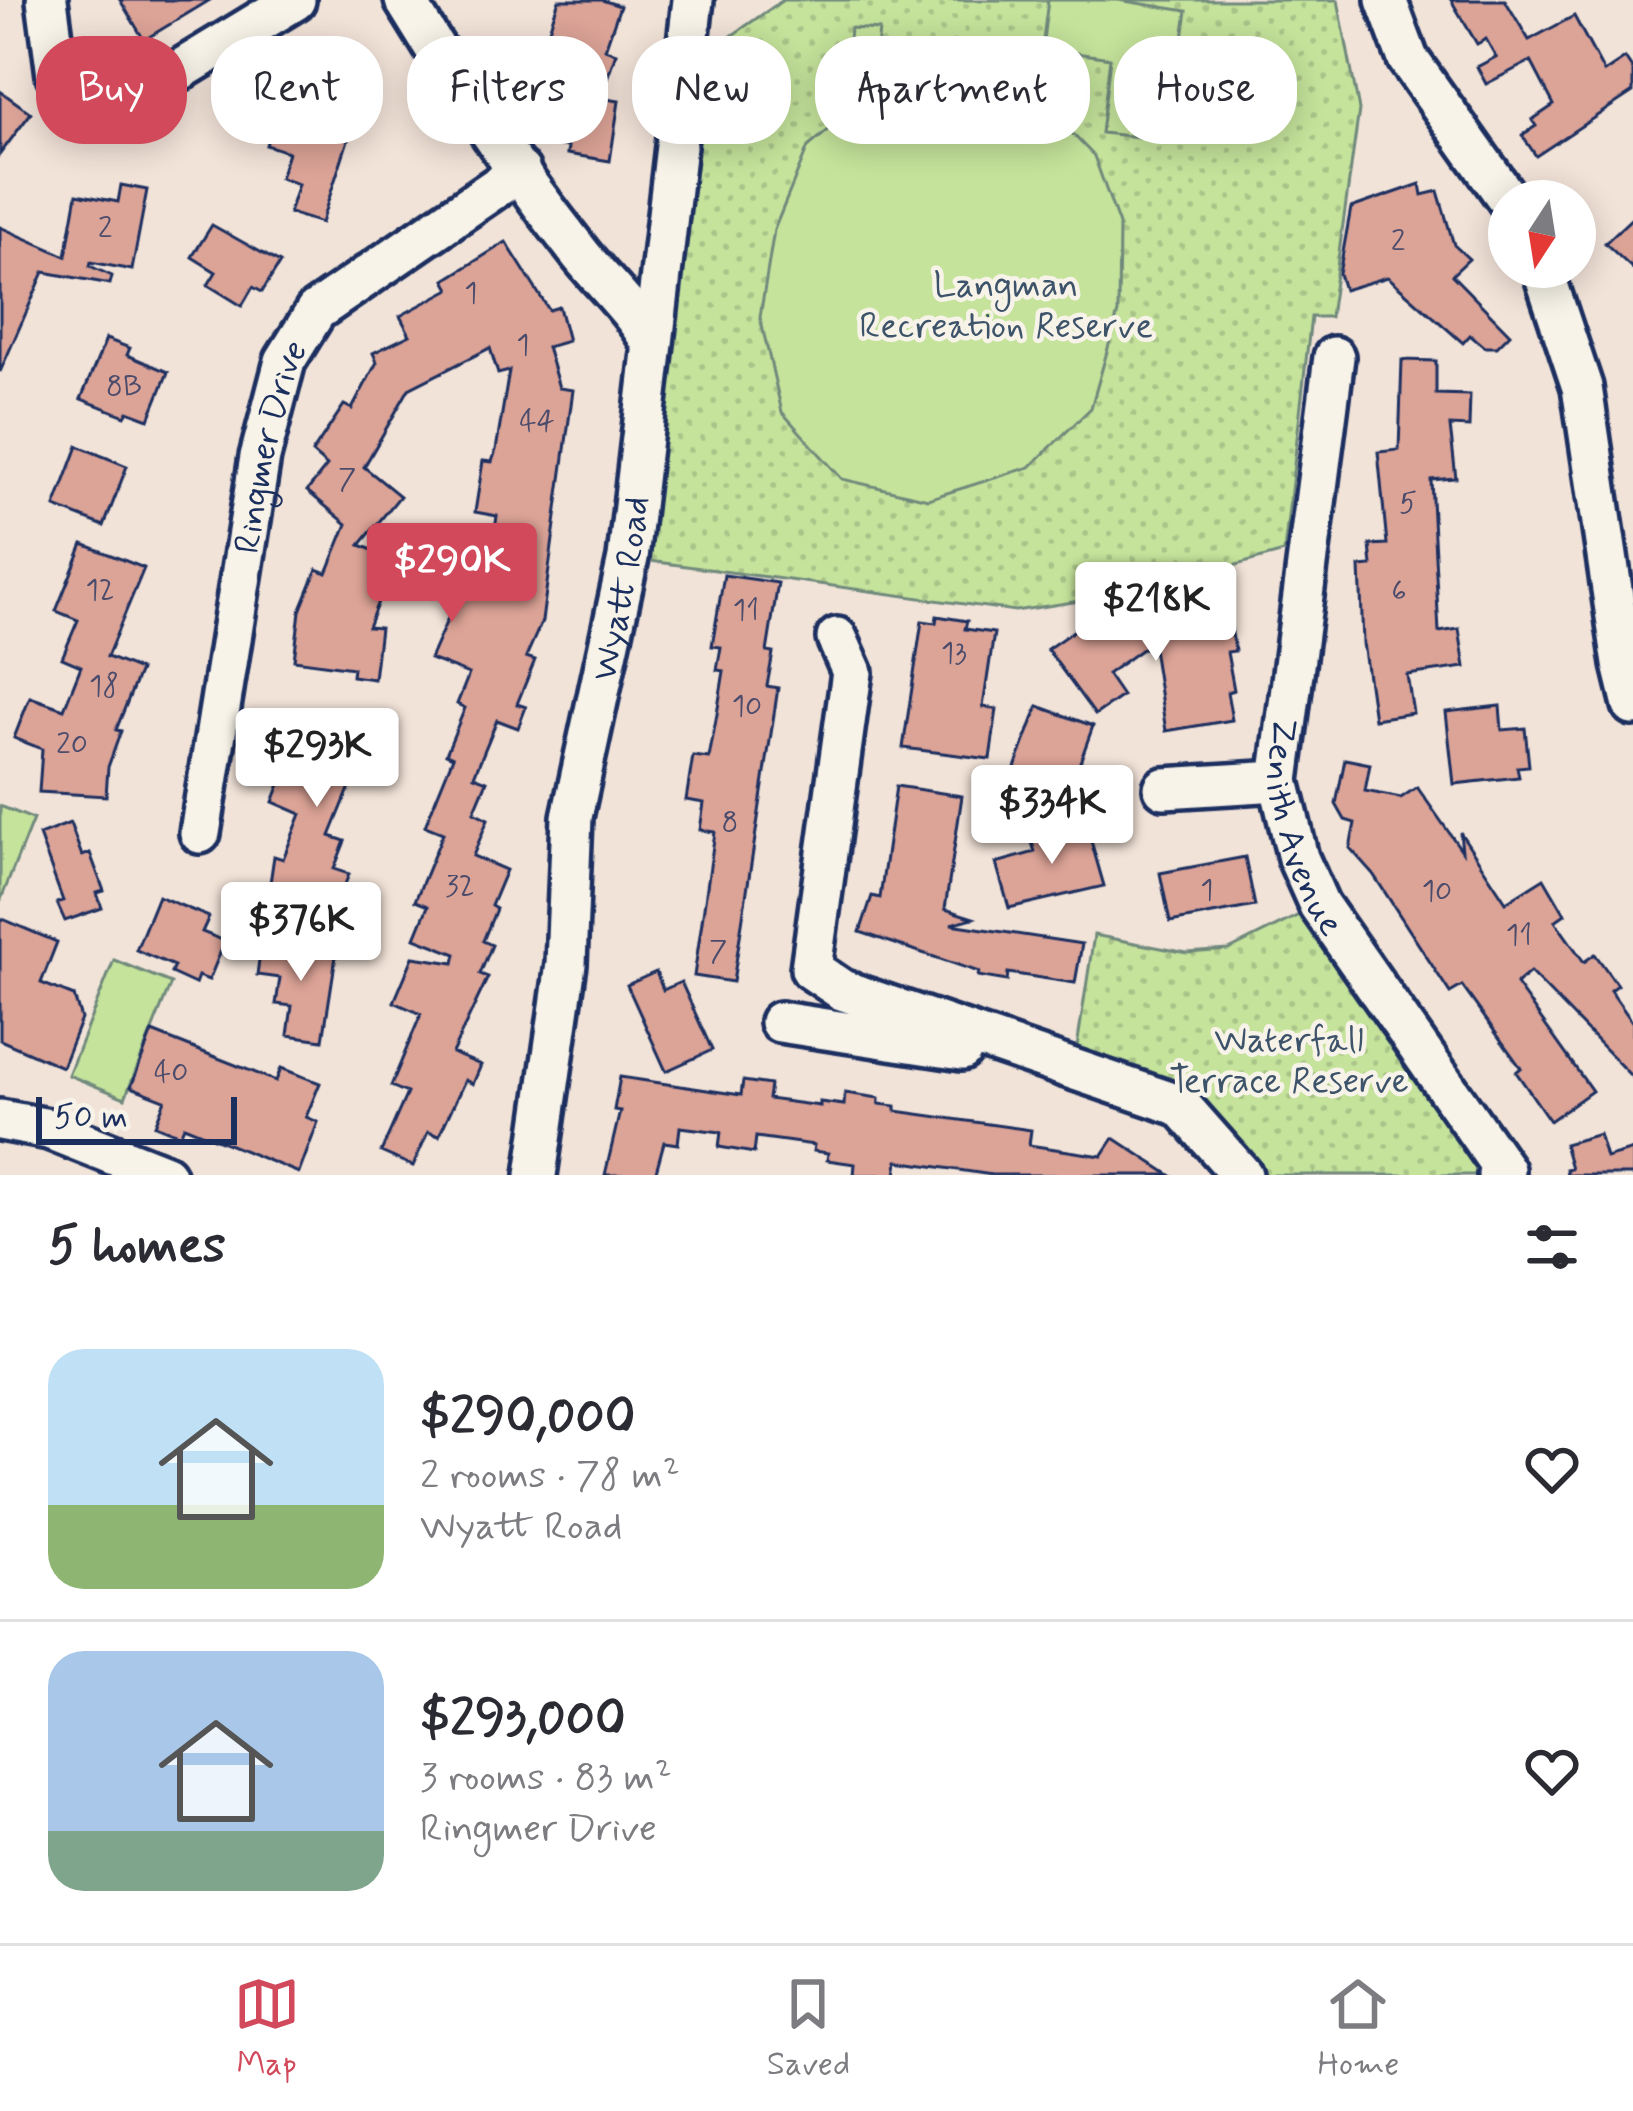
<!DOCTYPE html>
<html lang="en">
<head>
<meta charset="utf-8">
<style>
	body { margin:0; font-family:Mynerve,sans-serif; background:#f2f2f3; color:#2b2b33; height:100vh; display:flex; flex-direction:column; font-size:45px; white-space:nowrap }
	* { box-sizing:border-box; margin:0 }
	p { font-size:39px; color:#7c7c81 }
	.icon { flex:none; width:66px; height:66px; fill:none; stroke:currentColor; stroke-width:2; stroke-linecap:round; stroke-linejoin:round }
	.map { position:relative; height:1175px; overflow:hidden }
	.sheet { display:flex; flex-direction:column; background:#fff; flex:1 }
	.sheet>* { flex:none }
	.top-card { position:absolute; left:36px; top:36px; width:1563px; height:108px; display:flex; gap:24px }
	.needle { width:78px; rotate:192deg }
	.fabs { position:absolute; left:1488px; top:180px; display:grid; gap:24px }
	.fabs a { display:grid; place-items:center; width:108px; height:108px; border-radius:50%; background:#fff; box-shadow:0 6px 30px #0003; font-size:60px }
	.scale { position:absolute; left:36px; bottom:30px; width:201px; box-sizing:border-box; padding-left:12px; border:6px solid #1b2f5e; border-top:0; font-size:33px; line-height:42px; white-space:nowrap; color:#1b2f5e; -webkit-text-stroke:9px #f7f3e8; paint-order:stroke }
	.price { position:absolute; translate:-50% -102px; padding:0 27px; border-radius:12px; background:#fff; color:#222; font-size:39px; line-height:78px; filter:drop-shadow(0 3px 6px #0008) }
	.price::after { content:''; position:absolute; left:50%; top:72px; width:36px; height:27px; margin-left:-18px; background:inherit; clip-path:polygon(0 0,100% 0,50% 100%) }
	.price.current { background:#d1495b; color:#fff }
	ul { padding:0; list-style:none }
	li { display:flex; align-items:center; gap:36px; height:300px; padding:0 48px }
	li+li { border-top:3px solid #e1e1e2 }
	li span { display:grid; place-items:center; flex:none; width:336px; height:240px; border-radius:36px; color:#555 }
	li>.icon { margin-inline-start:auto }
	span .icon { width:144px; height:144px; fill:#fffc; stroke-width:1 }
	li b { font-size:51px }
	h2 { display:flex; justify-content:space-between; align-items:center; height:144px; padding:0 48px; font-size:51px }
	.pill { padding:0 42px; border-radius:48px; background:#fff; box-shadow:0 6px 30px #0003; font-size:42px; line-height:108px }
	.pill.current { background:#d1495b; color:#fff }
	.tab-bar { display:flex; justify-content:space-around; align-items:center; height:168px; border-top:3px solid #e1e1e2; background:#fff; font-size:33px; color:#7c7c81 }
	.tab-bar a { display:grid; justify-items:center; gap:6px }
	.tab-bar .current { color:#d1495b }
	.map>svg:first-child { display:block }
	.park { fill:url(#park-dots); stroke:#70897c; stroke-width:3 }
	.pitch { fill:#c5e39b; stroke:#70897c; stroke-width:3 }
	.building { fill:#dca397; stroke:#1b2f5e; stroke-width:3 }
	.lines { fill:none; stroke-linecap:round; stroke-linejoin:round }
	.minor-casing { stroke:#1b2f5e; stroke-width:48 }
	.minor { stroke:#f7f3e8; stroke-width:39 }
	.labels { text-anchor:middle; stroke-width:9; stroke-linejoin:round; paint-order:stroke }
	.number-label { font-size:30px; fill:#4b4c6c }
	.park-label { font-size:36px; fill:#3d536a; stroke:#f7f3e8 }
	.street-label { font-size:36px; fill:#1b2f5e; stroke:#f7f3e8 }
</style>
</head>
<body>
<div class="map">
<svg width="1633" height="1175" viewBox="0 0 1633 1175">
	<defs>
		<pattern id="park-dots" width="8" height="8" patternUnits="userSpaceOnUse" patternTransform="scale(3)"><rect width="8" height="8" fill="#c5e39b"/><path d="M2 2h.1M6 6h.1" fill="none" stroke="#a9c388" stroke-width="1.8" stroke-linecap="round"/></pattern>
	</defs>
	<rect width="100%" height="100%" fill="#f2e3d8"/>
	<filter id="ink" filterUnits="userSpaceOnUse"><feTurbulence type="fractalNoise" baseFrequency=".00833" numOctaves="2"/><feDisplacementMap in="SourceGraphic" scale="24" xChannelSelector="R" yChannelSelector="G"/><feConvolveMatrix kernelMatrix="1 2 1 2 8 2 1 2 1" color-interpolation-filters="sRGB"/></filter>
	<g filter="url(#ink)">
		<g class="park">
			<path d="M 783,0 L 1338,0 L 1359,110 L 1330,317 L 1311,317 L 1284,552 L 1138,592 L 1015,611 L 628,558 L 684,69 Z"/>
			<path d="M 1319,905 L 1507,1175 L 1242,1175 L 1181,1106 L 1074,1067 L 1094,935 L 1187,953 L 1229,950 Z"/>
		</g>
		<g class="pitch">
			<path d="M 1048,0 L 1118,0 L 1187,11 L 1168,140 L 1101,133 L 1110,58 L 1042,48 Z"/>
			<path d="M 850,28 L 879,30 L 872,92 L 940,67 L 1023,83 L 1094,156 L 1119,225 L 1118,313 L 1091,408 L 1030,467 L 928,499 L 842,479 L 782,412 L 760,317 L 774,230 L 808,147 L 849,113 L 843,111 Z"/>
			<path d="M 0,806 L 33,819 L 0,902 Z"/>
			<path d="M 114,960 L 171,983 L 125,1098 L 68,1075 Z"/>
		</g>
		<g class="building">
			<path d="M 120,0 L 210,0 L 144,40 Z"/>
			<path d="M 559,0 L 602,0 L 620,6 L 605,49 L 616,53 L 600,98 L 619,101 L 610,161 L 567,154 L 568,147 L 548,144 L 558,72 L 537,64 Z"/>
			<path d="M 1451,0 L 1505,0 L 1529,40 L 1574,16 L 1604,72 L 1625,58 L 1633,70 L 1633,92 L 1536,156 L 1522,135 L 1536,126 L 1532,120 L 1554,105 L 1531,61 L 1486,84 L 1477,67 L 1496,57 L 1486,39 L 1477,44 Z"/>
			<path d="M 0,91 L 31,113 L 0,154 Z"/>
			<path d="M 279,104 L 352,128 L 321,223 L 289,213 L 298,184 L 280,178 L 288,152 L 266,145 Z"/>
			<path d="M 1420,184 L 1422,195 L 1438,191 L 1454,245 L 1469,259 L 1452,275 L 1510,334 L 1497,347 L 1484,347 L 1470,335 L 1463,343 L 1388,277 L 1344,290 L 1339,274 L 1351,208 Z"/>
			<path d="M 121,185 L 147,190 L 132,270 L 91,262 L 90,266 L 112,276 L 110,284 L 44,272 L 0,372 L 0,227 L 66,256 L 77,194 L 118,202 Z"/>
			<path d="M 1633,217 L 1633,269 L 1605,243 Z"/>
			<path d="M 212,225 L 280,263 L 262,292 L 253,287 L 242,306 L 208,285 L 216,272 L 192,257 Z"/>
			<path d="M 506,242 L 549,310 L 559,307 L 568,341 L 547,347 L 559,388 L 573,390 L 542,621 L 526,657 L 535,660 L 517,704 L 526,707 L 518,728 L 497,720 L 474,776 L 487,781 L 474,812 L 488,819 L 473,856 L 506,870 L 491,906 L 496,909 L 483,941 L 492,945 L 480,974 L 488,977 L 452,1053 L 481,1065 L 473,1084 L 465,1080 L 439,1136 L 428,1132 L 413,1166 L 381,1152 L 407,1093 L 391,1086 L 421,1014 L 394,1002 L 413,957 L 454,963 L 456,954 L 415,938 L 428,906 L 415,901 L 443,833 L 425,826 L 453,757 L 446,754 L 465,708 L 457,704 L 469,674 L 430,659 L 470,568 L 489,572 L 497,516 L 475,512 L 483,461 L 492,462 L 496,450 L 509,371 L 498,374 L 490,348 L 409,389 L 364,467 L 400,496 L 360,545 L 395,559 L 368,627 L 380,628 L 374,679 L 352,676 L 353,668 L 294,660 L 300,611 L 317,569 L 327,573 L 347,524 L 307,491 L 327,466 L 312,453 L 344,405 L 352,409 L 377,362 L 373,353 L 410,335 L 400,316 L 450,289 L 445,280 Z"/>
			<path d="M 106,339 L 130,348 L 127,355 L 168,372 L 149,419 L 128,411 L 125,416 L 81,399 Z"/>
			<path d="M 1402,360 L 1436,361 L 1436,394 L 1470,395 L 1469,427 L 1450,426 L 1456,478 L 1431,480 L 1439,632 L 1459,629 L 1465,667 L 1407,675 L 1413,713 L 1374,719 L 1363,643 L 1360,567 L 1372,566 L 1370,545 L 1387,544 L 1378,452 L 1399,450 Z"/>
			<path d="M 78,446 L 127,466 L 104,526 L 55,507 Z"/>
			<path d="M 83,544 L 144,568 L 107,657 L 140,670 L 116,730 L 121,731 L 108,767 L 106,796 L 39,792 L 42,749 L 14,738 L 30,697 L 64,709 L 81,666 L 62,658 L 78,620 L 56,611 Z"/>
			<path d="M 724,575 L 778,583 L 767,652 L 773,653 L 767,686 L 778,688 L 733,982 L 694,976 L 715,832 L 700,830 L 704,803 L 686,800 L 693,756 L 709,758 L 717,714 L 724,671 L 717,670 L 721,647 L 712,646 Z"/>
			<path d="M 1228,610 L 1235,651 L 1227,652 L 1234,690 L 1227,692 L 1232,720 L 1166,731 L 1152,642 L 1107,674 L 1122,696 L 1095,715 L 1047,649 L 1098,614 L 1109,629 L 1126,617 L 1133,627 Z"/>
			<path d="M 937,616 L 967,621 L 965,629 L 994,633 L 983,707 L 997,709 L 990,759 L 903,748 L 922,621 L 936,623 Z"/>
			<path d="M 1038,706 L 1093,726 L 1066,801 L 1010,781 Z"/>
			<path d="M 1500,706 L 1502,730 L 1525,728 L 1529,766 L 1517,767 L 1519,777 L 1454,784 L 1446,712 Z"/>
			<path d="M 307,716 L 369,740 L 330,836 L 345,841 L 334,869 L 349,874 L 336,908 L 270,883 L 274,856 L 283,859 L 301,814 L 273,802 Z"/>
			<path d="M 1345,759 L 1370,764 L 1365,791 L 1401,798 L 1417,787 L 1462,851 L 1460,832 L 1506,902 L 1544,878 L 1565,914 L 1555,921 L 1584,962 L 1595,954 L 1617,985 L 1610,990 L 1633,1023 L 1633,1078 L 1530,972 L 1516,984 L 1592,1091 L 1550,1121 L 1516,1072 L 1521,1068 L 1462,986 L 1450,993 L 1373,874 L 1350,848 L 1355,823 L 1345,820 L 1336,804 Z"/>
			<path d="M 896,786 L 962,796 L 945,909 L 973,918 L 951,924 L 1082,944 L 1075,983 L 1008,973 L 1007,981 L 978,976 L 979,972 L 860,932 L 872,896 L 880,898 Z"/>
			<path d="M 1085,820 L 1104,886 L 1009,908 L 996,863 L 1035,852 L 1030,836 Z"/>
			<path d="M 70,823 L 82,856 L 90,853 L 104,891 L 97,893 L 102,908 L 65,921 L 57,903 L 63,901 L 39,835 Z"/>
			<path d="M 1245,857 L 1255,906 L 1170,922 L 1160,873 Z"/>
			<path d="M 158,896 L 209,917 L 202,932 L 225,941 L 209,980 L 198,976 L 195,984 L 171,973 L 174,966 L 136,950 Z"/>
			<path d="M 0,918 L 57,942 L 41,983 L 74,996 L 81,1019 L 62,1067 L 0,1040 Z"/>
			<path d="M 288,939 L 328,945 L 327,955 L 336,956 L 323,1040 L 288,1035 L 292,1006 L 276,1004 L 280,978 L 257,975 L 261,945 L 286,949 Z"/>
			<path d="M 656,972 L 663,990 L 681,982 L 712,1050 L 666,1071 L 627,985 Z"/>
			<path d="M 152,1032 L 276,1081 L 281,1068 L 320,1083 L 306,1117 L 318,1122 L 299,1173 L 184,1126 L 180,1135 L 155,1125 L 165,1100 L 131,1087 Z"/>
			<path d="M 620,1077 L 741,1095 L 743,1081 L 770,1085 L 768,1099 L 820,1106 L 820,1102 L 844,1105 L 845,1093 L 879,1098 L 879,1104 L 896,1106 L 896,1111 L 1031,1130 L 1029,1145 L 1102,1156 L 1114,1138 L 1170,1175 L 992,1175 L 898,1161 L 896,1175 L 854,1175 L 855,1164 L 827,1160 L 828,1153 L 813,1151 L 814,1145 L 756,1137 L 754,1153 L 719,1147 L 721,1132 L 680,1127 L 678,1144 L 664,1142 L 655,1175 L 605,1175 L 620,1111 L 614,1110 Z"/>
			<path d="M 1599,1134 L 1606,1158 L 1633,1150 L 1633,1175 L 1567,1175 L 1566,1169 L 1571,1168 L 1564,1144 Z"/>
		</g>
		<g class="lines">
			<g class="minor-casing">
				<g id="minor">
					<path d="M 47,0 L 57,75 L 97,93 L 139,95 L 295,0"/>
					<path d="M 405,0 C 458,88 517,174 581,255 C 605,285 632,308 651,342"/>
					<path d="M 1386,0 L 1408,59 L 1509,201"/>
					<path d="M 1542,267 L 1582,387 L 1623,664 L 1633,705"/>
					<path id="s1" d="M 1334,357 L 1279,781 L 1298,858 L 1319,905 L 1504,1170 L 1498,1175"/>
					<path d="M 837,638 L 852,672 L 811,969 L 842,990 L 1181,1106 L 1242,1175"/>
					<path d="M 1164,788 L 1279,781"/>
					<path id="s2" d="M 200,833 L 260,457 L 285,361 L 316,311 L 520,171"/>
					<path d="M 780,1022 L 962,1050"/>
					<path d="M 0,1120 L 49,1129 L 165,1175"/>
					<path id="s3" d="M 536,1175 L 566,964 L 572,817 L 628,558 L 693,0"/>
				</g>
			</g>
			<use href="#minor" class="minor"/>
		</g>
	</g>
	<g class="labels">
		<g class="number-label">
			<text x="105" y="237">2</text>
			<text x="1398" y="250">2</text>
			<text x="471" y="302">1</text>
			<text x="523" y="354">1</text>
			<text x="124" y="395">8B</text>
			<text x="537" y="430">44</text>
			<text x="347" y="488">7</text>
			<text x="1408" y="512">5</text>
			<text x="100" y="599">12</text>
			<text x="1399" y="600">6</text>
			<text x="746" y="619">11</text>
			<text x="954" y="662">13</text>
			<text x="104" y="695">18</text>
			<text x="747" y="715">10</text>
			<text x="72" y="753">20</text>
			<text x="730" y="831">8</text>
			<text x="460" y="895">32</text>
			<text x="1207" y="899">1</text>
			<text x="1437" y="900">10</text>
			<text x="1519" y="944">11</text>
			<text x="718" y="960">7</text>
			<text x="171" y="1081">40</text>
		</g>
		<g class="park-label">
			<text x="1006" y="296">Langman<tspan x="1006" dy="41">Recreation Reserve</tspan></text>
			<text x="1289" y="1051">Waterfall<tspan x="1289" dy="41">Terrace Reserve</tspan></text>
		</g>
		<g class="street-label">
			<text dy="13" stroke="none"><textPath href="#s2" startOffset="393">Ringmer Drive</textPath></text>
			<text dy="13" stroke="none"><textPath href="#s3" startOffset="594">Wyatt Road</textPath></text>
			<text dy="13" stroke="none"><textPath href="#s1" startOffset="477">Zenith Avenue</textPath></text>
		</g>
	</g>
</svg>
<div class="fabs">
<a><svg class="needle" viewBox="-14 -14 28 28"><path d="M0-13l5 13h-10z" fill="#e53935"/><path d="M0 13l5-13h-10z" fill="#7c7c81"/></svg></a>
</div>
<div class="scale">50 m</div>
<b class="price current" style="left:452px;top:625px">$290K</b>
<b class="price" style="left:1156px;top:664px">$218K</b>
<b class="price" style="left:317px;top:810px">$293K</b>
<b class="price" style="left:1052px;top:867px">$334K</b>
<b class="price" style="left:301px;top:984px">$376K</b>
<div class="top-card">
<a class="pill current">Buy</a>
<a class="pill">Rent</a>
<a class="pill">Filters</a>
<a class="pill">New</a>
<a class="pill">Apartment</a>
<a class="pill">House</a>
</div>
</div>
<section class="sheet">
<h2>5 homes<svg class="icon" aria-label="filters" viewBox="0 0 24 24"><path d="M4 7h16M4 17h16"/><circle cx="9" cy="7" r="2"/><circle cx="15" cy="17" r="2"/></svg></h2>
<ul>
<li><span style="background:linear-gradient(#bfe0f5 65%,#8fb573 0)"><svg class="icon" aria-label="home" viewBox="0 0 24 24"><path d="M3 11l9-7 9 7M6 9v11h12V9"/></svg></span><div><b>$290,000</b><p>2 rooms · 78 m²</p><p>Wyatt Road</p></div><svg class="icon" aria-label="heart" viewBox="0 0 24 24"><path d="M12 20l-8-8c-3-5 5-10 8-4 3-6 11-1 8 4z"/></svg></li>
<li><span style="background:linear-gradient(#a9c7e8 75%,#7fa58c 0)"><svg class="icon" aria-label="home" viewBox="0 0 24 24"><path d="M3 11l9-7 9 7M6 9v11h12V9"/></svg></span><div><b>$293,000</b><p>3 rooms · 83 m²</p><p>Ringmer Drive</p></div><svg class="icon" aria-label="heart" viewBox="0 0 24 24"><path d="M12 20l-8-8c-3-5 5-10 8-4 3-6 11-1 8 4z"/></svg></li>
</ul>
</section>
<nav class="tab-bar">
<a class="current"><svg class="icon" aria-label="map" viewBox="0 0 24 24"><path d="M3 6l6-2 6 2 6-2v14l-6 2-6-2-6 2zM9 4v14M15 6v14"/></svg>Map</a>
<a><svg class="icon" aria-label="saved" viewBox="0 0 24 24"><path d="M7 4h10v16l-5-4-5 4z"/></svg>Saved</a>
<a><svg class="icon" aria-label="home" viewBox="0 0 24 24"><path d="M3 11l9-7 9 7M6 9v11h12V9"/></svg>Home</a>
</nav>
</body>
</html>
